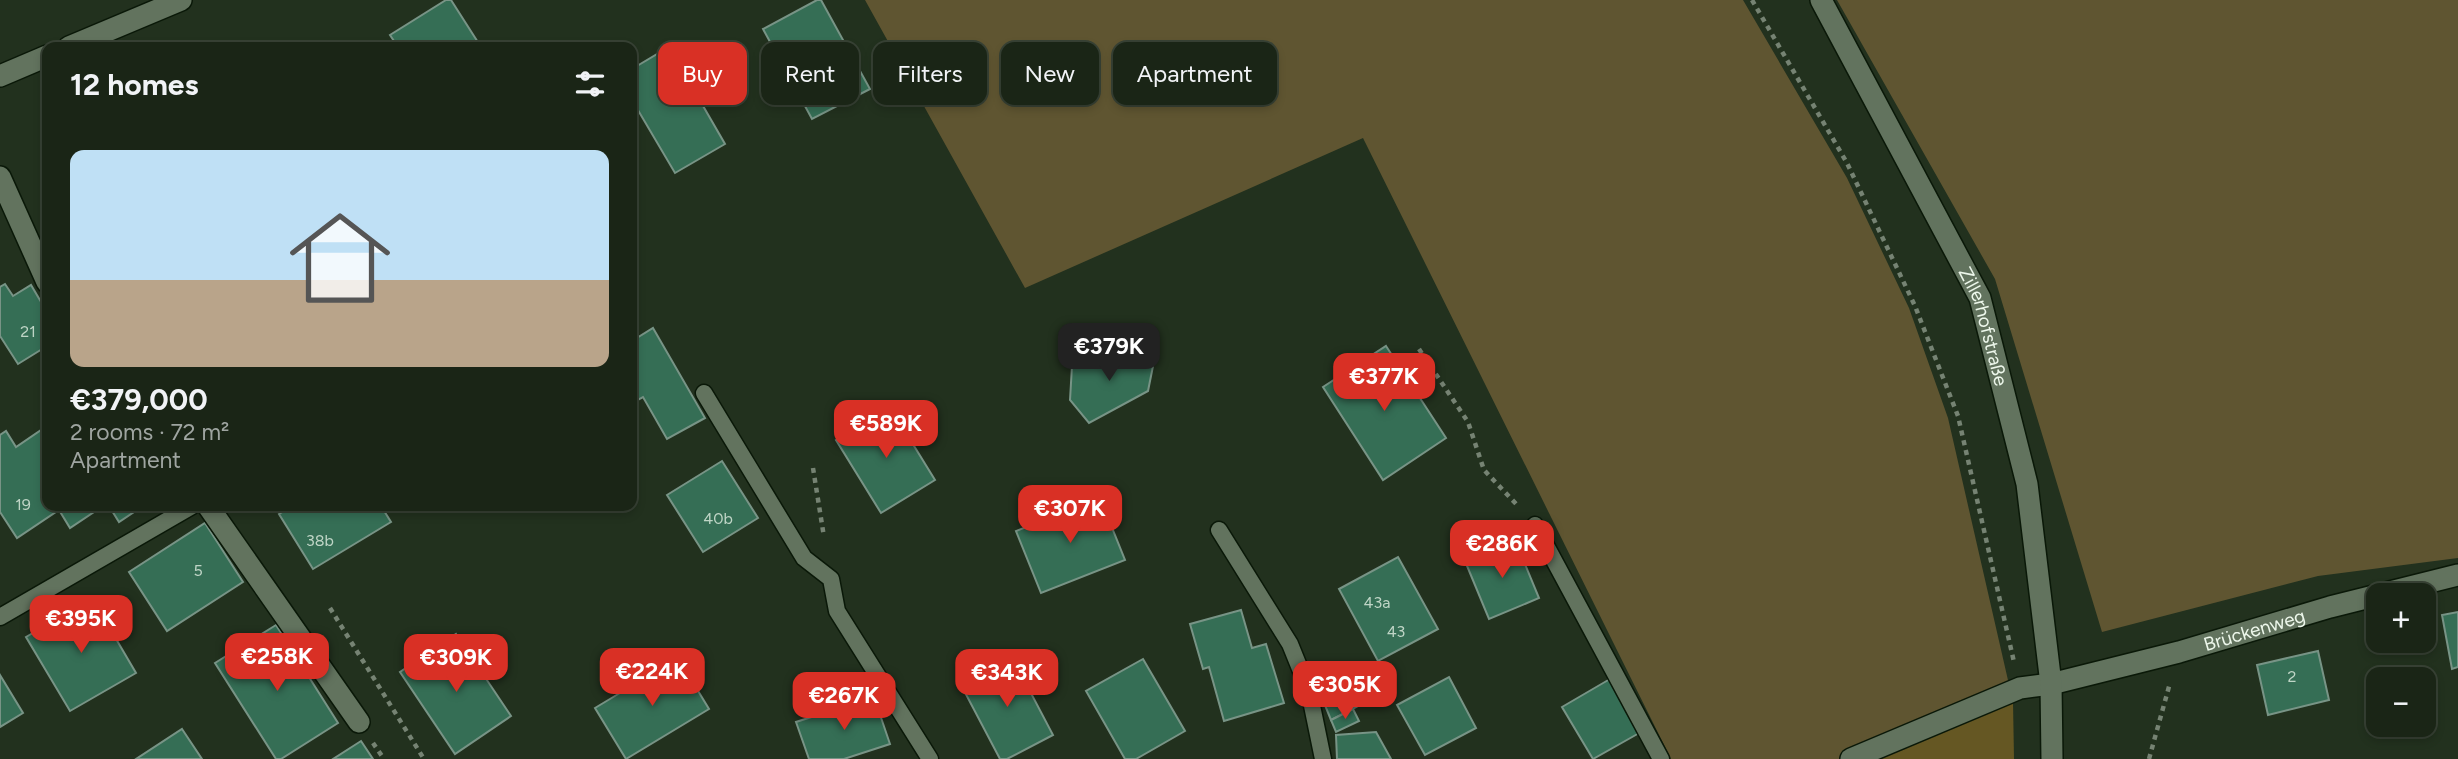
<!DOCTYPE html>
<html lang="en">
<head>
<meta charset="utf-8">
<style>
	body { margin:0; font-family:Figtree,sans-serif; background:#273123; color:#f1f3f6; height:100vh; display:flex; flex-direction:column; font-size:26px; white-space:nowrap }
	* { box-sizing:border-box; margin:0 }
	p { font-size:23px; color:#9fa5a1 }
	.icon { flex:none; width:38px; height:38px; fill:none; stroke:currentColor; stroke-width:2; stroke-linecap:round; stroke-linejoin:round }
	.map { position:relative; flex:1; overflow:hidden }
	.details { position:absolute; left:42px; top:42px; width:595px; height:469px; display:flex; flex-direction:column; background:#1a2516; border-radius:14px; box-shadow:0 4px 10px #0003,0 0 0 2px #384235 }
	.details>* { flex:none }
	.top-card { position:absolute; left:658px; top:42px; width:665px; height:63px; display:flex; gap:14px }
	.fabs { position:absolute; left:2366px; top:583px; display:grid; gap:14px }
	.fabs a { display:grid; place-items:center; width:70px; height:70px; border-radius:14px; background:#1a2516; box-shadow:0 4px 10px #0003,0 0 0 2px #384235; font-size:35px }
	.price { position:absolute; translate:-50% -60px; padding:0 16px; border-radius:14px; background:#d93025; color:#fff; font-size:23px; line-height:46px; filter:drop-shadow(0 2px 4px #0008) }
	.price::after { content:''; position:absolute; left:50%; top:42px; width:21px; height:16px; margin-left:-10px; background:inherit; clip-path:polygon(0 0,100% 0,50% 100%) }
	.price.selected { background:#222; color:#fff }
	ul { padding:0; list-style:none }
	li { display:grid; align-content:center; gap:14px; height:371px; padding:0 28px }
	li+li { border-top:2px solid #384235 }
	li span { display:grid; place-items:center; height:217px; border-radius:14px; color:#555 }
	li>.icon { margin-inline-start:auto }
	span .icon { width:126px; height:126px; fill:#fffc; stroke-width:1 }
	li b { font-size:30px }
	h2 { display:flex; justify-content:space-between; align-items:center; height:84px; padding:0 28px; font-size:30px }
	.pill { padding:0 24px; border-radius:14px; background:#1a2516; box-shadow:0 4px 10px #0003,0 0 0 2px #384235; font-size:24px; line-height:63px }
	.pill.selected { background:#d93025; color:#fff }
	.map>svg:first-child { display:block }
	.green { fill:#5f5531 }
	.forest { fill:#655723 }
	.building { fill:#356e55; stroke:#789486; stroke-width:2 }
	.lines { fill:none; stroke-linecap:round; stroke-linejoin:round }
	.lane-casing { stroke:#0a1808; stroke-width:19 }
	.street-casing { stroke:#0a1808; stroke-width:24 }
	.secondary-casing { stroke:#0a1808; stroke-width:24 }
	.path { stroke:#768373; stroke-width:4.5; stroke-dasharray:5 5; stroke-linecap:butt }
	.lane { stroke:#62735e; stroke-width:16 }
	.street { stroke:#62735e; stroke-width:21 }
	.secondary { stroke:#62735e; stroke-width:21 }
	.labels { text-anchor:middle; stroke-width:7; stroke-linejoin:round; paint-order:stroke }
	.number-label { font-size:16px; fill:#bfd5c6 }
	.street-label { font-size:19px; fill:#edf7eb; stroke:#22311e }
</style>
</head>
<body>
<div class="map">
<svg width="2458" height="759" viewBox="0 0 2458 759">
	<rect width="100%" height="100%" fill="#22311e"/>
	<g class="green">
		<path d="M 865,0 L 1743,0 L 1847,178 L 1909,308 L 1948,418 L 2013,702 L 1879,759 L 1671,759 L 1363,138 L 1025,288 Z"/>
		<path d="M 1837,0 L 2458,0 L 2458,558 L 2318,576 L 2102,632 L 1995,279 Z"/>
	</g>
	<path class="forest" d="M 2013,702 L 2014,759 L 1879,759 Z"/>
	<g class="building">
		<path d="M 446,0 L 451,0 L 481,47 L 398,47 L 390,35 Z"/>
		<path d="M 817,0 L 821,0 L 870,89 L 812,119 L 763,29 Z"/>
		<path d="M 669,47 L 725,144 L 675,173 L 632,100 L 632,69 Z"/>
		<path d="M 5,284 L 13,296 L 31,285 L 47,312 L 47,346 L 18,364 L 0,336 L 0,287 Z"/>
		<path d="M 653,328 L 705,418 L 667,439 L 643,397 L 632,403 L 632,341 Z"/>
		<path d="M 1386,346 L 1446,438 L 1383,480 L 1323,387 Z"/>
		<path d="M 1134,347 L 1153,366 L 1148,391 L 1089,423 L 1070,400 L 1072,366 Z"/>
		<path d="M 890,407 L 935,480 L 881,513 L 836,440 Z"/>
		<path d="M 47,426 L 47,506 L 103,506 L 70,528 L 59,510 L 17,538 L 0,512 L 0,435 L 6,431 L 16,447 Z"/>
		<path d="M 722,461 L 758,518 L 703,552 L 667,495 Z"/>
		<path d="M 1100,498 L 1125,560 L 1041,593 L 1016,531 Z"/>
		<path d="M 109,506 L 143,506 L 119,522 Z"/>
		<path d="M 293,506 L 381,506 L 391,522 L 313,569 L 279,514 Z"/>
		<path d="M 205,523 L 243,582 L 167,631 L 129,572 Z"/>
		<path d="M 1515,540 L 1539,598 L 1489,619 L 1465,561 Z"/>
		<path d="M 1398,557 L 1438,629 L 1378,661 L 1339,589 Z"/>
		<path d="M 92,598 L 136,673 L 70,711 L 26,637 Z"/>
		<path d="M 1241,610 L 1252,648 L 1266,644 L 1284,703 L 1224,721 L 1209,667 L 1203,669 L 1190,624 Z"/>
		<path d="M 2458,612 L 2458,667 L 2452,669 L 2442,615 Z"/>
		<path d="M 276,625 L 338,723 L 281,759 L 276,759 L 215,663 Z"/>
		<path d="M 456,634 L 511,716 L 455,754 L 400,672 Z"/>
		<path d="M 2318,651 L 2329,700 L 2268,715 L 2257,665 Z"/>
		<path d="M 1012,657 L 1053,735 L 1007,759 L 1000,759 L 960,683 Z"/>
		<path d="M 678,658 L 709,709 L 626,759 L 595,708 Z"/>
		<path d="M 1143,659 L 1185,731 L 1136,759 L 1125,759 L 1086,691 Z"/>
		<path d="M 0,675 L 23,713 L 0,727 Z"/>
		<path d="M 1343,676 L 1358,706 L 1331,720 L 1318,688 Z"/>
		<path d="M 1449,677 L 1476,728 L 1425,755 L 1397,705 Z"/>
		<path d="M 1610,679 L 1641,732 L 1593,759 L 1562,707 Z"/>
		<path d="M 874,697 L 890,744 L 844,759 L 809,759 L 796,722 Z"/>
		<path d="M 1353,709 L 1359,721 L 1336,732 L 1331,720 Z"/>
		<path d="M 182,729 L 202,759 L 136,759 Z"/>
		<path d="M 1376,732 L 1391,759 L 1337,759 L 1336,735 Z"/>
		<path d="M 361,741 L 373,759 L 333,759 Z"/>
	</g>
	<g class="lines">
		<g class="lane-casing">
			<g id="lane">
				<path d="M 704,393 L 804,558 L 831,579 L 837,611 L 930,759"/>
				<path d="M 1535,525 L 1661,759"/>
				<path d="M 1219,530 L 1290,644 L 1309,691 L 1323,759"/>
				<path d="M 0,617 L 192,506"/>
			</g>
		</g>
		<g class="street-casing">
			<g id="street">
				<path d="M 0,177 L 47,282"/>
				<path d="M 208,506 L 359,722"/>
				<path id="s1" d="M 1851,759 L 2020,688 L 2051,684 L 2179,652 L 2330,607 L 2458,575"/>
			</g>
		</g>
		<g class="secondary-casing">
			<g id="secondary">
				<path id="s2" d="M 1821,0 L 1980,298 L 2027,484 L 2051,684 L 2052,759"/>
				<path d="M 69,47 L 181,0"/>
				<path d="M 0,76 L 47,56"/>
			</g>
		</g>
		<g class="path">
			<path d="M 1752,0 L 1847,163 L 1915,306 L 1958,416 L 2014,662"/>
			<path d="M 1419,349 L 1468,422 L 1484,470 L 1518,506"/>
			<path d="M 813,468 L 824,537"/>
			<path d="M 330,608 L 424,759"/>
			<path d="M 373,743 L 384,759"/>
			<path d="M 2149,759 L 2170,683"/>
		</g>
		<use href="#lane" class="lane"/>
		<use href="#street" class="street"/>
		<use href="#secondary" class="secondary"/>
	</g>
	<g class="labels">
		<g class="number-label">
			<text x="28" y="337">21</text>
			<text x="23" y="510">19</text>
			<text x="718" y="524">40b</text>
			<text x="320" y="546">38b</text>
			<text x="198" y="576">5</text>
			<text x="1377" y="608">43a</text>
			<text x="1396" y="637">43</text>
			<text x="2292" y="682">2</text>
		</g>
		<g class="street-label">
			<text dy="7" stroke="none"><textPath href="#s2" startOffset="366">Zillerhofstraße</textPath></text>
			<text dy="7" stroke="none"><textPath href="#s1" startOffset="425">Brückenweg</textPath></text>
		</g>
	</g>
</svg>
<div class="fabs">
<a>+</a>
<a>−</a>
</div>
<b class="price selected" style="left:1109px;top:383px">€379K</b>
<b class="price" style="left:1384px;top:413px">€377K</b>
<b class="price" style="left:886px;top:460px">€589K</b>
<b class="price" style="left:1070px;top:545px">€307K</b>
<b class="price" style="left:1502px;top:580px">€286K</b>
<b class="price" style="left:81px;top:655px">€395K</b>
<b class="price" style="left:277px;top:693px">€258K</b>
<b class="price" style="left:456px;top:694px">€309K</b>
<b class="price" style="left:652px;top:708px">€224K</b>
<b class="price" style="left:1007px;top:709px">€343K</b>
<b class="price" style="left:1345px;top:721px">€305K</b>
<b class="price" style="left:844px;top:732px">€267K</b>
<div class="top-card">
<a class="pill selected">Buy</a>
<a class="pill">Rent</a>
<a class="pill">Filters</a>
<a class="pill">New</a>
<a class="pill">Apartment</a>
</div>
<section class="details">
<h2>12 homes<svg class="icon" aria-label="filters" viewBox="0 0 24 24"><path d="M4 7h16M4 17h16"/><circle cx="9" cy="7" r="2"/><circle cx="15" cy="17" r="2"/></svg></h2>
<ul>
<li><span style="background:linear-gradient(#bfe0f5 60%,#b9a48a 0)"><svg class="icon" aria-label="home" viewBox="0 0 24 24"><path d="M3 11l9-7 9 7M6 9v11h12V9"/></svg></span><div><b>€379,000</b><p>2 rooms · 72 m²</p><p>Apartment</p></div></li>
</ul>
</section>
</div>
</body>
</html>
